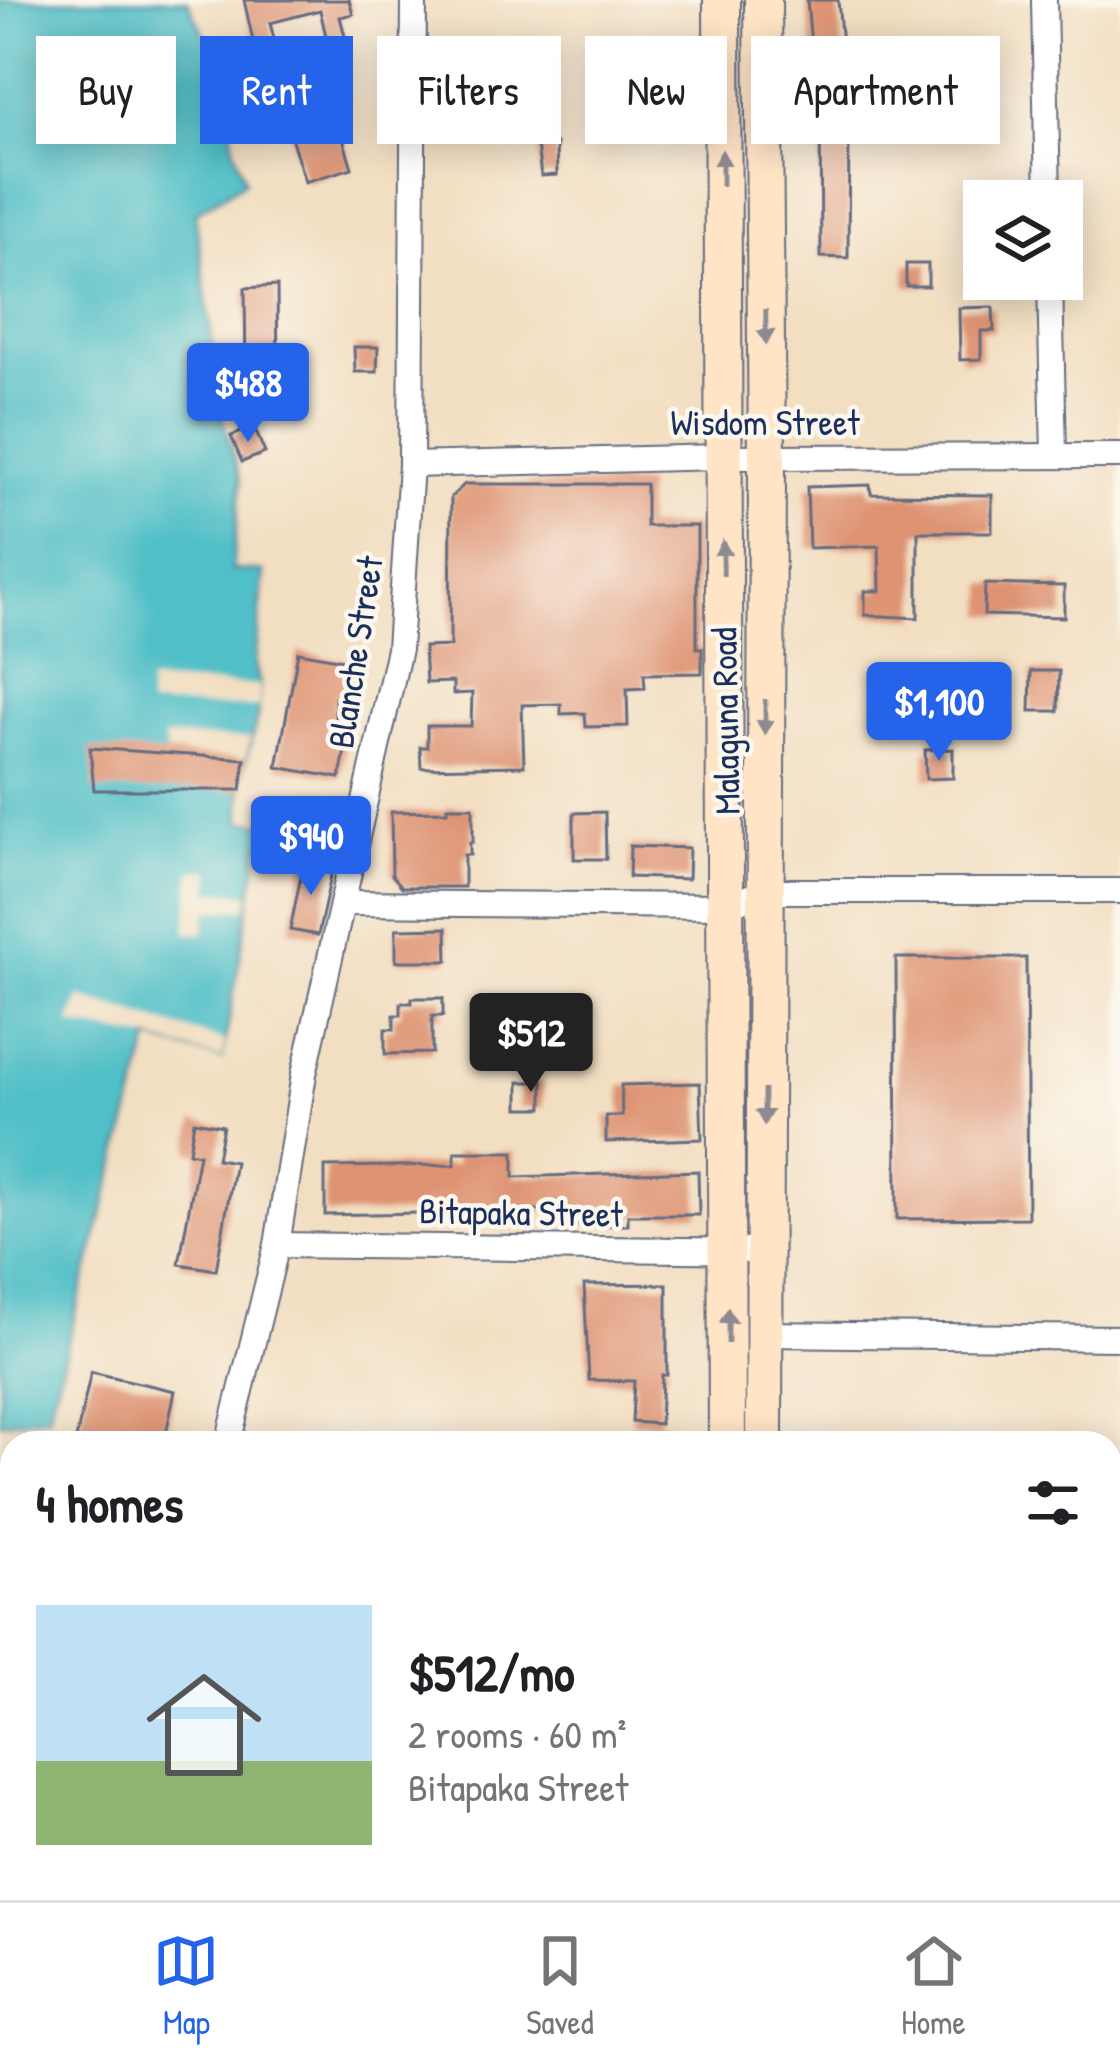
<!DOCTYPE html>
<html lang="en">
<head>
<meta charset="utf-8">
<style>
	body { margin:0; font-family:"Patrick Hand",sans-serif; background:#f6f6f6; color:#202124; height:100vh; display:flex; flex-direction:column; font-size:45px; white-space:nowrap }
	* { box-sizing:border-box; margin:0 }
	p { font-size:39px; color:#757577 }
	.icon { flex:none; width:66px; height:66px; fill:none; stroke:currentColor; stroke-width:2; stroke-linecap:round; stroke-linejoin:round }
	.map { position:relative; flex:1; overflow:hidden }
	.panel { position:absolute; left:0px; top:1431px; width:1122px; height:471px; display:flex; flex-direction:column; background:#fff; border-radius:36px 36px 0 0; box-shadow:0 6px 30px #0003 }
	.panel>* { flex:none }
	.guide { position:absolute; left:36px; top:36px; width:1050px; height:108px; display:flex; gap:24px }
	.buttons { position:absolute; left:963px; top:180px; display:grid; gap:24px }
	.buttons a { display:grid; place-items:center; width:120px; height:120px; border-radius:0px; background:#fff; box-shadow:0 6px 30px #0003; font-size:60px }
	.price { position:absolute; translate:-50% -102px; padding:0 27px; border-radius:12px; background:#2563eb; color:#fff; font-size:39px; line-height:78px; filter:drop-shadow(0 3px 6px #0008) }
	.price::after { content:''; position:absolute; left:50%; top:72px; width:36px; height:27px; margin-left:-18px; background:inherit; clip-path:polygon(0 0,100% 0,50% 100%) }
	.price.selected { background:#222; color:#fff }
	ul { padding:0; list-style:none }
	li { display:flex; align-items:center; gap:36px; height:300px; padding:0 36px }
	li+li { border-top:3px solid #e0e0e0 }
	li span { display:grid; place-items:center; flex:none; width:336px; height:240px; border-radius:0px; color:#555 }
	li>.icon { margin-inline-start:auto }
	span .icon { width:144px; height:144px; fill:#fffc; stroke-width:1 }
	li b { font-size:51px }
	h2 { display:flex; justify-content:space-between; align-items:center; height:144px; padding:0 36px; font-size:51px }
	.tag { padding:0 42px; border-radius:0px; background:#fff; box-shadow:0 6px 30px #0003; font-size:42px; line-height:108px }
	.tag.selected { background:#2563eb; color:#fff }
	.tab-bar { display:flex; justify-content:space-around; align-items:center; height:168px; border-top:3px solid #e0e0e0; background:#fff; font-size:33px; color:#757577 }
	.tab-bar a { display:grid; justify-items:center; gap:6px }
	.tab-bar .selected { color:#2563eb }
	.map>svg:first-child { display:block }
	.water { fill:#51bfc7; stroke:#367792; stroke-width:3 }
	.pier { fill:#f2dec1 }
	.building { fill:#de9372 }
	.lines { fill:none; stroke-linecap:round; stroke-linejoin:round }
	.street-casing { stroke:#666c81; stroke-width:28 }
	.secondary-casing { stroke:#666c81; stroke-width:40 }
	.street { stroke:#fff; stroke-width:24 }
	.secondary { stroke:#ffe4c6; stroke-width:36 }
	.oneway { fill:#8d8a92 }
	.labels { text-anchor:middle; stroke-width:9; stroke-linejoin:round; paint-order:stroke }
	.street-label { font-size:36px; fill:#1b2f5e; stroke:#fbf7ec }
</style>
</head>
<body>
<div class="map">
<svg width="1120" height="1900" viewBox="0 0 1120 1900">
	<rect width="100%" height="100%" fill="#fbf7ec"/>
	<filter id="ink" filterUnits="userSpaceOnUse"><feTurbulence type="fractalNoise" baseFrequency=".00833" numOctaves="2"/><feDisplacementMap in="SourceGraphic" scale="24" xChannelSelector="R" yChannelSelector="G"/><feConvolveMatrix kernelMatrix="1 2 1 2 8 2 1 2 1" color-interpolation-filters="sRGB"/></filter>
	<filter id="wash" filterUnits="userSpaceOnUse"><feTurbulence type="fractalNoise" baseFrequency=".004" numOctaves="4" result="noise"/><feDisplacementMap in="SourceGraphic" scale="48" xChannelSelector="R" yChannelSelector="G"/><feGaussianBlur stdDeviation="2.7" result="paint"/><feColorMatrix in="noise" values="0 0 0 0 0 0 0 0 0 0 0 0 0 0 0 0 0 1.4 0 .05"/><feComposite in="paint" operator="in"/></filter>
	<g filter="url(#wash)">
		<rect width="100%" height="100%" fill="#f2dec1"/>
		<path class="water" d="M 0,0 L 187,0 L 225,75 L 234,147 L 245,181 L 195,213 L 223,420 L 241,482 L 232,570 L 264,572 L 255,665 L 260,685 L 258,716 L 241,776 L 241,821 L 290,826 L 287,846 L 260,845 L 222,1059 L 150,1040 L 48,1415 L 0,1423 Z"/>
		<g class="pier">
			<path d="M 149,682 L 260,685 L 259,707 L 148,706 Z"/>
			<path d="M 164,737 L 251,738 L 245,759 L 167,756 Z"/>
			<path d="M 211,870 L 210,891 L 250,894 L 247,908 L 208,911 L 203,933 L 186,932 L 192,871 Z"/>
			<path d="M 80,997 L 225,1041 L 222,1059 L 151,1039 L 70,1024 Z"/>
		</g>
		<g id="blocks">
			<g class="building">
				<path d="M 244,0 L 349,0 L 353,14 L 340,17 L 346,40 L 328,45 L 320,10 L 270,23 L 288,93 L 266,99 Z"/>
				<path d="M 807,0 L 838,0 L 849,123 L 848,258 L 821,257 L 820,113 L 817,113 Z"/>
				<path d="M 946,56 L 955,88 L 911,100 L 905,77 L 922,72 L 920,63 Z"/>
				<path d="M 329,93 L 352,168 L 305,182 L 282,108 Z"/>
				<path d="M 556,144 L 557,175 L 541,176 L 537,145 Z"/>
				<rect x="906" y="264" width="22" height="22"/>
				<path d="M 277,286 L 278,371 L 246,372 L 245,288 Z"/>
				<path d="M 993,307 L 994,331 L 981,331 L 981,359 L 960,360 L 959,308 Z"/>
				<path d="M 354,347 L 378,347 L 377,372 L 355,372 Z"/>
				<path d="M 254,427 L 265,453 L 242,462 L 231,436 Z"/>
				<path d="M 465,484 L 646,484 L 646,526 L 697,526 L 697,648 L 702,648 L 702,673 L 644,674 L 645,688 L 627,689 L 628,726 L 586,727 L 585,713 L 561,714 L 561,704 L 522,705 L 524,766 L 421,768 L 420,747 L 427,747 L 427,726 L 471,726 L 472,693 L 453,694 L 453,682 L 426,683 L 424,647 L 450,646 L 451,497 Z"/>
				<path d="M 870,485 L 871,494 L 992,495 L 992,532 L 918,532 L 918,618 L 865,615 L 865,591 L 880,591 L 879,546 L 809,548 L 807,487 Z"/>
				<path d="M 985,584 L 1064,586 L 1064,617 L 984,615 Z"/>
				<path d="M 298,652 L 360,663 L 354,698 L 335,699 L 335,728 L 349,728 L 340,778 L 277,767 Z"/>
				<path d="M 1031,671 L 1059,671 L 1058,711 L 1030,711 Z"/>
				<path d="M 90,748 L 245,759 L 241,790 L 94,790 Z"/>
				<path d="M 953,749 L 953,778 L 926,779 L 925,750 Z"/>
				<path d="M 447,807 L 473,807 L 473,842 L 470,842 L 470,855 L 464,855 L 464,887 L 402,887 L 392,875 L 391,812 L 447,811 Z"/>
				<path d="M 605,812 L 606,859 L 574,859 L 574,813 Z"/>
				<path d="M 630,846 L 689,848 L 688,879 L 629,877 Z"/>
				<path d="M 304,861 L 333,867 L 318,935 L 290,930 Z"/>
				<path d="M 447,928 L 448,961 L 396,961 L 396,929 Z"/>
				<path d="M 896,958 L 1026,958 L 1028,1218 L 897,1219 Z"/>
				<path d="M 412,998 L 443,998 L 443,1016 L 432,1016 L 432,1053 L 385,1054 L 385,1029 L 394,1029 L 394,1015 L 401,1015 L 401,1003 L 412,1003 Z"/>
				<rect x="519" y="1082" width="24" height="26"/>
				<path d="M 700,1083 L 702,1139 L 606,1142 L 606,1116 L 622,1116 L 621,1085 Z"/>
				<path d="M 194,1121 L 223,1126 L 217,1159 L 235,1162 L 216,1270 L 179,1264 L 199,1154 L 189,1152 Z"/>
				<path d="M 455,1152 L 514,1152 L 514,1177 L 698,1171 L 699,1215 L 628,1215 L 628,1225 L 557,1225 L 558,1210 L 325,1215 L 325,1167 L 455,1165 Z"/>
				<path d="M 667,1284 L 667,1375 L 662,1375 L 660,1424 L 632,1422 L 634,1381 L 589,1380 L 584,1285 Z"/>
				<path d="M 91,1372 L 175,1391 L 164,1443 L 95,1443 L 76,1439 Z"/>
			</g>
		</g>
	</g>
	<g filter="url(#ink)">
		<use href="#blocks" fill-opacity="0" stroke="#666c81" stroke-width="3"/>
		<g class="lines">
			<g class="street-casing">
				<g id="street">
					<path d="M 1044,0 L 1048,201"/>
					<path d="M 1050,279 L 1054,456"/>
					<path d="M 411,465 L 721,457 L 1120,456"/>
					<path d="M 343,903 L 728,906 L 764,891 L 1120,891"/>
					<path d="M 277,1245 L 764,1251"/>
					<path d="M 764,1334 L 1120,1338"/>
					<path d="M 228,1443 L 277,1245 L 304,1074 L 399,649 L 411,465 L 414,0"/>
					<path d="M 0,1885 L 12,1873"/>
				</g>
			</g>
			<g class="secondary-casing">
				<g id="secondary">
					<path d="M 722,0 L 727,1443"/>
					<path d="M 763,0 L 767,458 L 764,1443"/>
					<path d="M 729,1890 L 729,1900"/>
					<path d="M 767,1890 L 767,1900"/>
				</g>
			</g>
			<use href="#street" class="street"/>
			<use href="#secondary" class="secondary"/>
		</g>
		<defs><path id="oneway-solid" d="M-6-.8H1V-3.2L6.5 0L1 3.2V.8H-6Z" transform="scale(3)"/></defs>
		<g class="oneway">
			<use href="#oneway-solid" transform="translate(722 168) rotate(-90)"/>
			<use href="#oneway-solid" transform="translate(766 327) rotate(89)"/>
			<use href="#oneway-solid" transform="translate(723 558) rotate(-91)"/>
			<use href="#oneway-solid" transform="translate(765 717) rotate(90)"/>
			<use href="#oneway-solid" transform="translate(764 1107) rotate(90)"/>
			<use href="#oneway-solid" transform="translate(728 1326) rotate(-90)"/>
		</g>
	</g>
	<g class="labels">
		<g class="street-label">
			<text x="765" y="435">Wisdom Street</text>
			<text transform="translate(355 652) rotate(-81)" y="13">Blanche Street</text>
			<text transform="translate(725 721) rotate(-91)" y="13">Malaguna Road</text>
			<text transform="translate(521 1212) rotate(1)" y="13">Bitapaka Street</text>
		</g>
	</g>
</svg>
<div class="buttons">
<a><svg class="icon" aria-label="layers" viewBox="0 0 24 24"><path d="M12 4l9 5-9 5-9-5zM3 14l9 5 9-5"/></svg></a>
</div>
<b class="price" style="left:248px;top:445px">$488</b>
<b class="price" style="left:939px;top:764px">$1,100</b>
<b class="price" style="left:311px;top:898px">$940</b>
<b class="price selected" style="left:531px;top:1095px">$512</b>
<div class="guide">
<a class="tag">Buy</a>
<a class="tag selected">Rent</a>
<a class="tag">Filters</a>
<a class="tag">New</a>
<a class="tag">Apartment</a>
</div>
<section class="panel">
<h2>4 homes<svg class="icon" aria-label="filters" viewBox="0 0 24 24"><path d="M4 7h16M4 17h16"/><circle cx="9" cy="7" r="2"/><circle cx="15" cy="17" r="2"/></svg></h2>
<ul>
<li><span style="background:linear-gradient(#bfe0f5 65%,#8fb573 0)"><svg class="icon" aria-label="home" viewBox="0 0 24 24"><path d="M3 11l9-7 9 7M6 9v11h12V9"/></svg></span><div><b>$512/mo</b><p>2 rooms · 60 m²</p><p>Bitapaka Street</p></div></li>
</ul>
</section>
</div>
<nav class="tab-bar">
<a class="selected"><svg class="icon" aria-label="map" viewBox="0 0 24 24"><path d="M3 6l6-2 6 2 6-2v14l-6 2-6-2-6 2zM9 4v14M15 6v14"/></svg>Map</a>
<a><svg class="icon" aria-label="saved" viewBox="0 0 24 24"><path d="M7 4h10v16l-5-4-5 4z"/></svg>Saved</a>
<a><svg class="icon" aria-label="home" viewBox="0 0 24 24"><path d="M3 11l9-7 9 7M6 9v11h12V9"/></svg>Home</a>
</nav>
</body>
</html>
